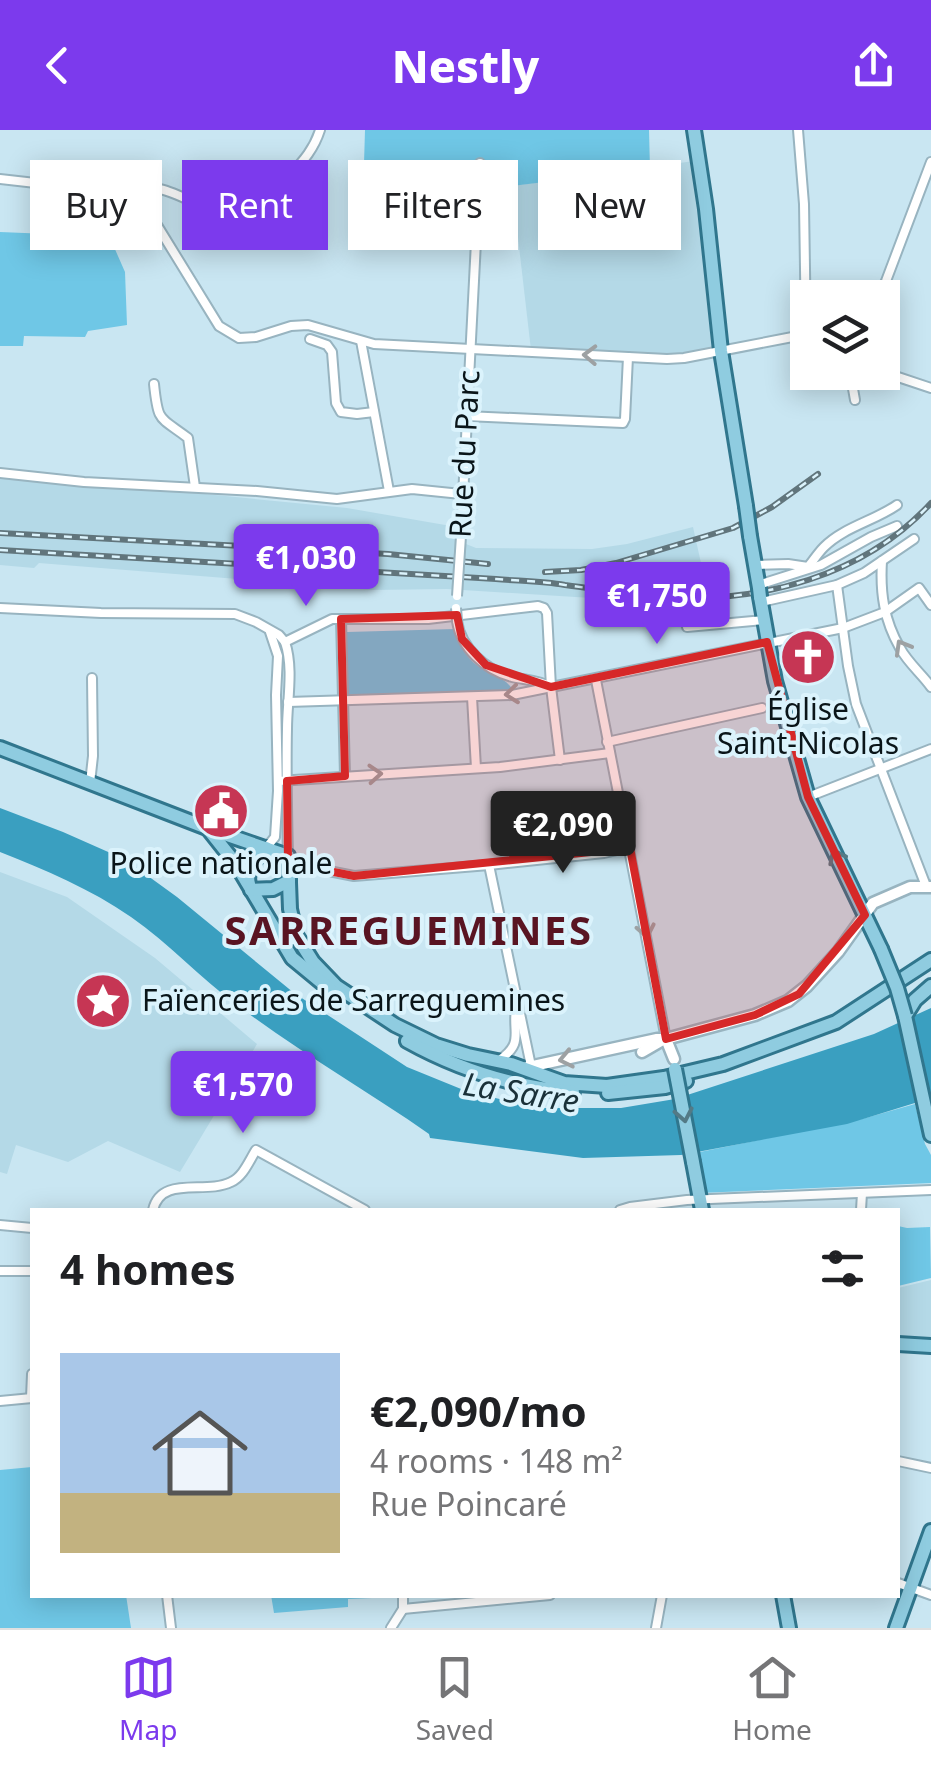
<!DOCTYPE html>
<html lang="en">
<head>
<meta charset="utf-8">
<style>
	body { margin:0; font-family:"Noto Sans",sans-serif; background:#f6f6f6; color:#202124; height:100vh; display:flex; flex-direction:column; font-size:38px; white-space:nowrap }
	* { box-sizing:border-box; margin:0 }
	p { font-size:32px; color:#757577 }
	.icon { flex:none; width:55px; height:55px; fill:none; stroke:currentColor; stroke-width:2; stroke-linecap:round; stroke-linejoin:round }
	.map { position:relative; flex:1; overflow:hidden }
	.details { position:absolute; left:30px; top:1078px; width:870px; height:390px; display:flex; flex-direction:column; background:#fff; border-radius:0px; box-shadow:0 5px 25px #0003 }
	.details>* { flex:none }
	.banner { position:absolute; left:30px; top:30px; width:872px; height:90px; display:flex; gap:20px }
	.fabs { position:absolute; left:790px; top:150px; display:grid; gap:20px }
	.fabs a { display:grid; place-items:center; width:110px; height:110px; border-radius:0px; background:#fff; box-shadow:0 5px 25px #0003; font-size:50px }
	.price { position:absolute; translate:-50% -85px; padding:0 22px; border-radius:10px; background:#7c3aed; color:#fff; font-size:32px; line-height:65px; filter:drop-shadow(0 2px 5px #0008) }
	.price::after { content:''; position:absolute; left:50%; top:60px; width:30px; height:22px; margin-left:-15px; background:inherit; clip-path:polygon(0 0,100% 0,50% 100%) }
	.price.active { background:#222; color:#fff }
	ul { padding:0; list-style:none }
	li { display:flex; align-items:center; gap:30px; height:250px; padding:0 30px }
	li span { display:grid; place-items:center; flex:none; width:280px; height:200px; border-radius:0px; color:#555 }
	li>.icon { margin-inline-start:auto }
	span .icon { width:120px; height:120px; fill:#fffc; stroke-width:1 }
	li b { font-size:42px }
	h2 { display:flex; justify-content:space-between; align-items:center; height:120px; padding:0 30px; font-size:42px }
	.tag { padding:0 35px; border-radius:0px; background:#fff; box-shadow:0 5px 25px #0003; font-size:35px; line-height:90px }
	.tag.active { background:#7c3aed; color:#fff }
	header { display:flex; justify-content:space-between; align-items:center; height:130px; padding:0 30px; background:#7c3aed; color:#fff; font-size:45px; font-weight:800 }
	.dock { display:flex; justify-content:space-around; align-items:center; height:140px; border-top:2px solid #e0e0e0; background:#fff; font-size:28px; color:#757577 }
	.dock a { display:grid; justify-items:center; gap:5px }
	.dock .active { color:#7c3aed }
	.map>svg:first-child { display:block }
	.built { fill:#b4d9e7 }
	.green { fill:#6fc7e6 }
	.water { fill:#3a9fc0 }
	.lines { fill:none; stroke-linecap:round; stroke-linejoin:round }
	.minor-casing { stroke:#98b4c0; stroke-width:12 }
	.tertiary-casing { stroke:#98b4c0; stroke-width:15 }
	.primary-casing { stroke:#30768d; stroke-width:18 }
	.minor { stroke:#fff; stroke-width:8 }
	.tertiary { stroke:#fff; stroke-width:10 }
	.primary { stroke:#8fcce0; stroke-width:12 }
	.rail-casing { stroke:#61757c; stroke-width:6 }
	.rail { stroke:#dbf3fc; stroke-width:2.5; stroke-dasharray:8; stroke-linecap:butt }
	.minor-bridge-casing { stroke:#98b4c0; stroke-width:12; stroke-linecap:butt }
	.primary-bridge-casing { stroke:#30768d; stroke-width:18; stroke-linecap:butt }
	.minor-bridge { stroke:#fff; stroke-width:8 }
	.primary-bridge { stroke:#8fcce0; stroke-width:12 }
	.oneway { stroke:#9da1a3 }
	.oneway2 { stroke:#537a86 }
	.marked { fill:#d62828; fill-opacity:0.2; stroke:#d62828; stroke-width:8; stroke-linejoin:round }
	.labels { text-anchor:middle; stroke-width:8; stroke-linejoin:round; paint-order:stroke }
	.street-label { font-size:30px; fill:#0a1519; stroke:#dbf3fc }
	.poi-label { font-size:30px; fill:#0a1519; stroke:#dbf3fc }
	.water-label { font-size:32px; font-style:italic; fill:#1a3139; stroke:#dbf3fc }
	.district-label { font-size:40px; font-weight:bold; letter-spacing:2.5px; fill:#591422; stroke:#dbf3fc }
</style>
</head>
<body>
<header><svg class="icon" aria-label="back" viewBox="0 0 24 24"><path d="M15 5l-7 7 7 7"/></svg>Nestly<svg class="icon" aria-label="share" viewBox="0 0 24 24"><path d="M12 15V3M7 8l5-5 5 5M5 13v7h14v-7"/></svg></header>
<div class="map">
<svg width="931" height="1498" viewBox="0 0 931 1498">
	<rect width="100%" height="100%" fill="#c9e6f2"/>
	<g class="built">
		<path d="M 694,31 L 717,219 L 683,225 L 531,220 L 512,56 Z"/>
		<path d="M 0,344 L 347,378 L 451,396 L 451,408 L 476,418 L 592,419 L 627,414 L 693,397 L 701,433 L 685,435 L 685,451 L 697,454 L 702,475 L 447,459 L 372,460 L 39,433 L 34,438 L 0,435 Z"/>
		<path d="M 0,742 L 67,767 L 155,828 L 257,914 L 180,1042 L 108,1011 L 68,1032 L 16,1015 L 7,1044 L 0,1042 Z"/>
		<path d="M 931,1150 L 931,1210 L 898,1209 L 898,1158 Z"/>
	</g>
	<g class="green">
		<path d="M 365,0 L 649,0 L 650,39 L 512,56 L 510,44 L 448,33 L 441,56 L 422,58 L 416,72 L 363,67 Z"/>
		<path d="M 0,102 L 73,105 L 114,117 L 125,142 L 127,195 L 88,201 L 85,207 L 24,206 L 23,216 L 0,216 Z"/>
		<path d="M 455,499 C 460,514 464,526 478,536 C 490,544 505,547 513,560 L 345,566 L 347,502 Z"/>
		<path d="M 915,974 L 925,1014 L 931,1025 L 931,1053 L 699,1063 L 690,1024 L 862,989 Z"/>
		<path d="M 898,1096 L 907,1098 L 930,1097 L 931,1148 L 898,1156 Z"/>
		<path d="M 32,1337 L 32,1465 L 126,1465 L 131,1498 L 0,1498 L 0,1340 Z"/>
		<path d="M 271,1465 L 371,1465 L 372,1468 L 348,1469 L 348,1477 L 274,1483 Z"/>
	</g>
	<path class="water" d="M 0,678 L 63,702 L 115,725 L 137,738 L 177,767 L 294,863 L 407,937 L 466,961 L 538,978 L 621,978 L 675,969 L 874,904 L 931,878 L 931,968 L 847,994 L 681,1025 L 583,1028 L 430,1008 L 429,1004 C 366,960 299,922 237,875 C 200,848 169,813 131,787 C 91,759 45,740 0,722 Z"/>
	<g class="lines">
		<g class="minor-casing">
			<g id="minor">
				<path d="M 798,0 L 804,74 L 806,204"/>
				<path d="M 0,49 L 115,62 L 137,73 L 152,87 L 219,196 L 239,208 L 256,207 L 291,196 L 308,195 L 374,214 L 667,229 L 684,228 L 808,204"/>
				<path d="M 125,65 C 164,38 209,95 243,85 C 261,80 273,64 285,51 C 300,34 313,22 320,0"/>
				<path d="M 877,168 L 886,151 L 931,32"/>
				<path d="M 310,209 L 327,215 L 332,222 L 336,273 L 341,282 L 357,284 L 374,282"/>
				<path d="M 361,211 L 389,361"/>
				<path d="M 850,242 L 855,270"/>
				<path d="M 849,246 L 889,244 L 931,258"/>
				<path d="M 154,254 C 158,293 159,286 188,308 L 195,357"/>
				<path d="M 466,286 L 623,293 L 625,289 L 628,227"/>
				<path d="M 0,343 L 84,352 L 257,361 L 337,369 L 412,359 L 461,364"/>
				<path d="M 461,406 L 480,33"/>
				<path d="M 882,431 C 880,463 884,490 900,518 C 908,533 922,544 931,557"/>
				<path d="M 755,435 L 788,434 L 808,437"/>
				<path d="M 808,437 C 813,431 818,423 824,417 C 844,397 874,391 897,375"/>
				<path d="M 758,455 L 821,435 L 871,407 L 897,396"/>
				<path d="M 837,455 L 848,536 L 856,574 L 926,756"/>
				<path d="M 761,472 L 837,455 L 864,443 L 914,409"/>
				<path d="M 0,478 L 101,483 L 235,484 L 256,492 L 279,505 L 285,512"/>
				<path d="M 341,489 L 345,646"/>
				<path d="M 457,491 C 461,518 485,540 512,547 C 526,550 539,550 551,557"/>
				<path d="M 687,497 L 764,490"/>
				<path d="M 285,512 L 332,489 L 428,489 L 538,476 L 544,478 L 547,483 L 551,557 L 560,630"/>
				<path d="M 285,512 C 294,539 287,571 287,599 C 286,641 287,684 288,726"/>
				<path d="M 596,550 L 666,909"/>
				<path d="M 472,567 L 476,638"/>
				<path d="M 288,572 L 512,565 L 843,498 L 885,482 L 919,458 L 931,475"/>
				<path d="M 607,612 L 762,578"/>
				<path d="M 278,651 L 500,637 L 610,623"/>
				<path d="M 90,653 L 93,626 L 92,548"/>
				<path d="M 808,667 L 931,619"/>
				<path d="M 267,717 L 275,707 L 278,661 L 276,565 L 278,526 L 270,502"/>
				<path d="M 288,733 L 354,746 L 489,735 L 604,723 L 630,717"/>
				<path d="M 489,735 L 531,936"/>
				<path d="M 498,931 C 525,913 512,903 516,878"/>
				<path d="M 153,1080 C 161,1045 205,1065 231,1052 C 243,1047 249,1031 256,1020 L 365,1080"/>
				<path d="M 620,1080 L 630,1077 L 687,1070 L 931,1060"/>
				<path d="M 861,1080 L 862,1063"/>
				<path d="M 0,1095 L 32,1098"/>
				<path d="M 0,1141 L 32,1141"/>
				<path d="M 31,1268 L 32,1244"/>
				<path d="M 0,1271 L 32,1268"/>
				<path d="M 898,1331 L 931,1338"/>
				<path d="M 898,1453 L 931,1465"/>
				<path d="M 167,1465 L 171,1498"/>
				<path d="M 403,1479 L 550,1465"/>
				<path d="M 391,1498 L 403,1479 L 403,1465"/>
				<path d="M 656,1498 L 662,1465"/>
			</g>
		</g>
		<g class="tertiary-casing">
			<g id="tertiary">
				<path d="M 666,909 L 674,929"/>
				<path d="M 642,922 L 661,911"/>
				<path d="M 524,938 L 657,909 L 666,909 L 755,885 L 788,871 L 807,856 L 838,822 L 873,773 L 910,757 L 931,757"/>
			</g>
		</g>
		<g class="primary-casing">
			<g id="primary">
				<path d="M 694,0 L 706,79 L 721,221 L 746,376"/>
				<path d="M 750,406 L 759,458"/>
				<path d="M 760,467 L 775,551 L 808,667 L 881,819"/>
				<path d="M 0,618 L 207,698 L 288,726 L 290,779 L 296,805 L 313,832 L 336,856 L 395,895 L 436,915 L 468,925 L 511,934 L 564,953 L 607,956 L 664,948 L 723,934 L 836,892 L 931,830"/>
				<path d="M 209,700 L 236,734 L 292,828 L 332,861"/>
				<path d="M 249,754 C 245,740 256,728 266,718"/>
				<path d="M 251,760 L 273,759 L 289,751"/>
				<path d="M 931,856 L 915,870 L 905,886 L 931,1005"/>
				<path d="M 407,911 C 459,940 514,957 573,962"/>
				<path d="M 608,963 L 665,957 L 686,951"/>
				<path d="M 693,1032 L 702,1080"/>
				<path d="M 898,1214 L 931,1216"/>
				<path d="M 783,1465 L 789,1498"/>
				<path d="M 896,1498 L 931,1401"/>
			</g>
		</g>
		<use href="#minor" class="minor"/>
		<use href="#tertiary" class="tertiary"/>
		<use href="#primary" class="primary"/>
		<g class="rail-casing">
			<g id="rail">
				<path d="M 0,403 L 388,424 L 488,434"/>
				<path d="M 0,420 L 496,449 C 519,451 542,451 565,455 C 598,459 631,466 664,468 C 762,472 863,447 931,373"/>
				<path d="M 545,442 L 581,440 L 616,433 L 733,398 L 772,377 L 818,344"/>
			</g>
		</g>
		<use href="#rail" class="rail"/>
		<g class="minor-bridge-casing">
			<g id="minor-bridge">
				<path d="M 457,466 L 461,406"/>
				<path d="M 456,478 L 457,491"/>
			</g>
		</g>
		<g class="primary-bridge-casing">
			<g id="primary-bridge">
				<path d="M 746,376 L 750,406"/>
				<path d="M 759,458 L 760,467"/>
				<path d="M 881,819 L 897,858 L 905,886"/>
				<path d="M 675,939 L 693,1032"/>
			</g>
		</g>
		<use href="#minor-bridge" class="minor-bridge"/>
		<use href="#primary-bridge" class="primary-bridge"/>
	</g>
	<defs><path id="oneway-chevron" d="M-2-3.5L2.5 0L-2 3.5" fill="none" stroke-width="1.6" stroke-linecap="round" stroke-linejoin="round" transform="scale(2.5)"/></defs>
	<g class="oneway">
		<use href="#oneway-chevron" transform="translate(590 225) rotate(-178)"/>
		<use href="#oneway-chevron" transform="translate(902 517) rotate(-120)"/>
		<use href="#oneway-chevron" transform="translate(512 564) rotate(174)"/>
		<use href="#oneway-chevron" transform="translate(375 644) rotate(-4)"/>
		<use href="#oneway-chevron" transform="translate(646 801) rotate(79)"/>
		<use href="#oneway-chevron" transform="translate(566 929) rotate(168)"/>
	</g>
	<g class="oneway2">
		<use href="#oneway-chevron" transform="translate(836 726) rotate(-116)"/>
		<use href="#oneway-chevron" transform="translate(684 985) rotate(79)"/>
	</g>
	<path class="marked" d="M 457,485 L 462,509 L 486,535 L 551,557 L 767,512 L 808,667 L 865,785 L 799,864 L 755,885 L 666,909 L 630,718 L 354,746 L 288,733 L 287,651 L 345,646 L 341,489 Z"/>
	<defs>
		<g id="church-disc" transform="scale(2.875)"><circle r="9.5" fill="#c63654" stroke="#dbf3fc"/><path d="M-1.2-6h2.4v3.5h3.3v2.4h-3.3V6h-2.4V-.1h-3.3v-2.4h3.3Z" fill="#fff"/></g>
		<g id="civic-disc" transform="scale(2.875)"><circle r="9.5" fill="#c63654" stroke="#dbf3fc"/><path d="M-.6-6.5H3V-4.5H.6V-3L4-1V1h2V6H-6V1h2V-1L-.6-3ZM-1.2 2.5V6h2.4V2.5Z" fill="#fff"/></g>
		<g id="sight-disc" transform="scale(2.875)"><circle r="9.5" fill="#c63654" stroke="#dbf3fc"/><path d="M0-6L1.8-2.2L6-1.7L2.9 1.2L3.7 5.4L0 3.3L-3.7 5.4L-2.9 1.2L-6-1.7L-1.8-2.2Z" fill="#fff"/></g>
	</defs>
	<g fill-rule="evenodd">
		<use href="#church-disc" x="808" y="527"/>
		<use href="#civic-disc" x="221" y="681"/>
		<use href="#sight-disc" x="103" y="871"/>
	</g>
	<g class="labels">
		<g class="street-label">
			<text transform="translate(465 324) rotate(-87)" y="10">Rue du Parc</text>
		</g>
		<g class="poi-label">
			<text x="808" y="590">Église<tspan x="808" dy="34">Saint-Nicolas</tspan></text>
			<text x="221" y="744">Police nationale</text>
			<text x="142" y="881" text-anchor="start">Faïenceries de Sarreguemines</text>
		</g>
		<g class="water-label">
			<text transform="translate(521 963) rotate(9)" y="11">La Sarre</text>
		</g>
		<g class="district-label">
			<text x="409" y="815">SARREGUEMINES</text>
		</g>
	</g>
</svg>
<div class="fabs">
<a><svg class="icon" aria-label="layers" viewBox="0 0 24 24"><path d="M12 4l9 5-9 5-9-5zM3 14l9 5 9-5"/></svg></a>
</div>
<b class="price" style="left:306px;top:479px">€1,030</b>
<b class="price" style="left:657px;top:517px">€1,750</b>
<b class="price active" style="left:563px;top:746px">€2,090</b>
<b class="price" style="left:243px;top:1006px">€1,570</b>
<div class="banner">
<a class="tag">Buy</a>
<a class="tag active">Rent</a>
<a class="tag">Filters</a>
<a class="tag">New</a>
</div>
<section class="details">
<h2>4 homes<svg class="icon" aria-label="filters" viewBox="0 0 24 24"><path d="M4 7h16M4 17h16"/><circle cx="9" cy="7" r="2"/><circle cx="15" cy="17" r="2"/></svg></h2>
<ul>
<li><span style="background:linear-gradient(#a9c7e8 70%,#c2b280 0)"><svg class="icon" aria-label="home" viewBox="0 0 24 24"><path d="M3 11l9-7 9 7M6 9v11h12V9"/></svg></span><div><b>€2,090/mo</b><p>4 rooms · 148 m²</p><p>Rue Poincaré</p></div></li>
</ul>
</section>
</div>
<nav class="dock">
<a class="active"><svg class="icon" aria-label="map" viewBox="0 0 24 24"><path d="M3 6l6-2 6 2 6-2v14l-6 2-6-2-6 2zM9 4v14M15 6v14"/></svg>Map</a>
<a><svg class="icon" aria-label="saved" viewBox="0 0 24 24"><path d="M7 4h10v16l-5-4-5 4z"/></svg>Saved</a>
<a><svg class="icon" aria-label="home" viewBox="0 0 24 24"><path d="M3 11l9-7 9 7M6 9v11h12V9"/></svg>Home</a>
</nav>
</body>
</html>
